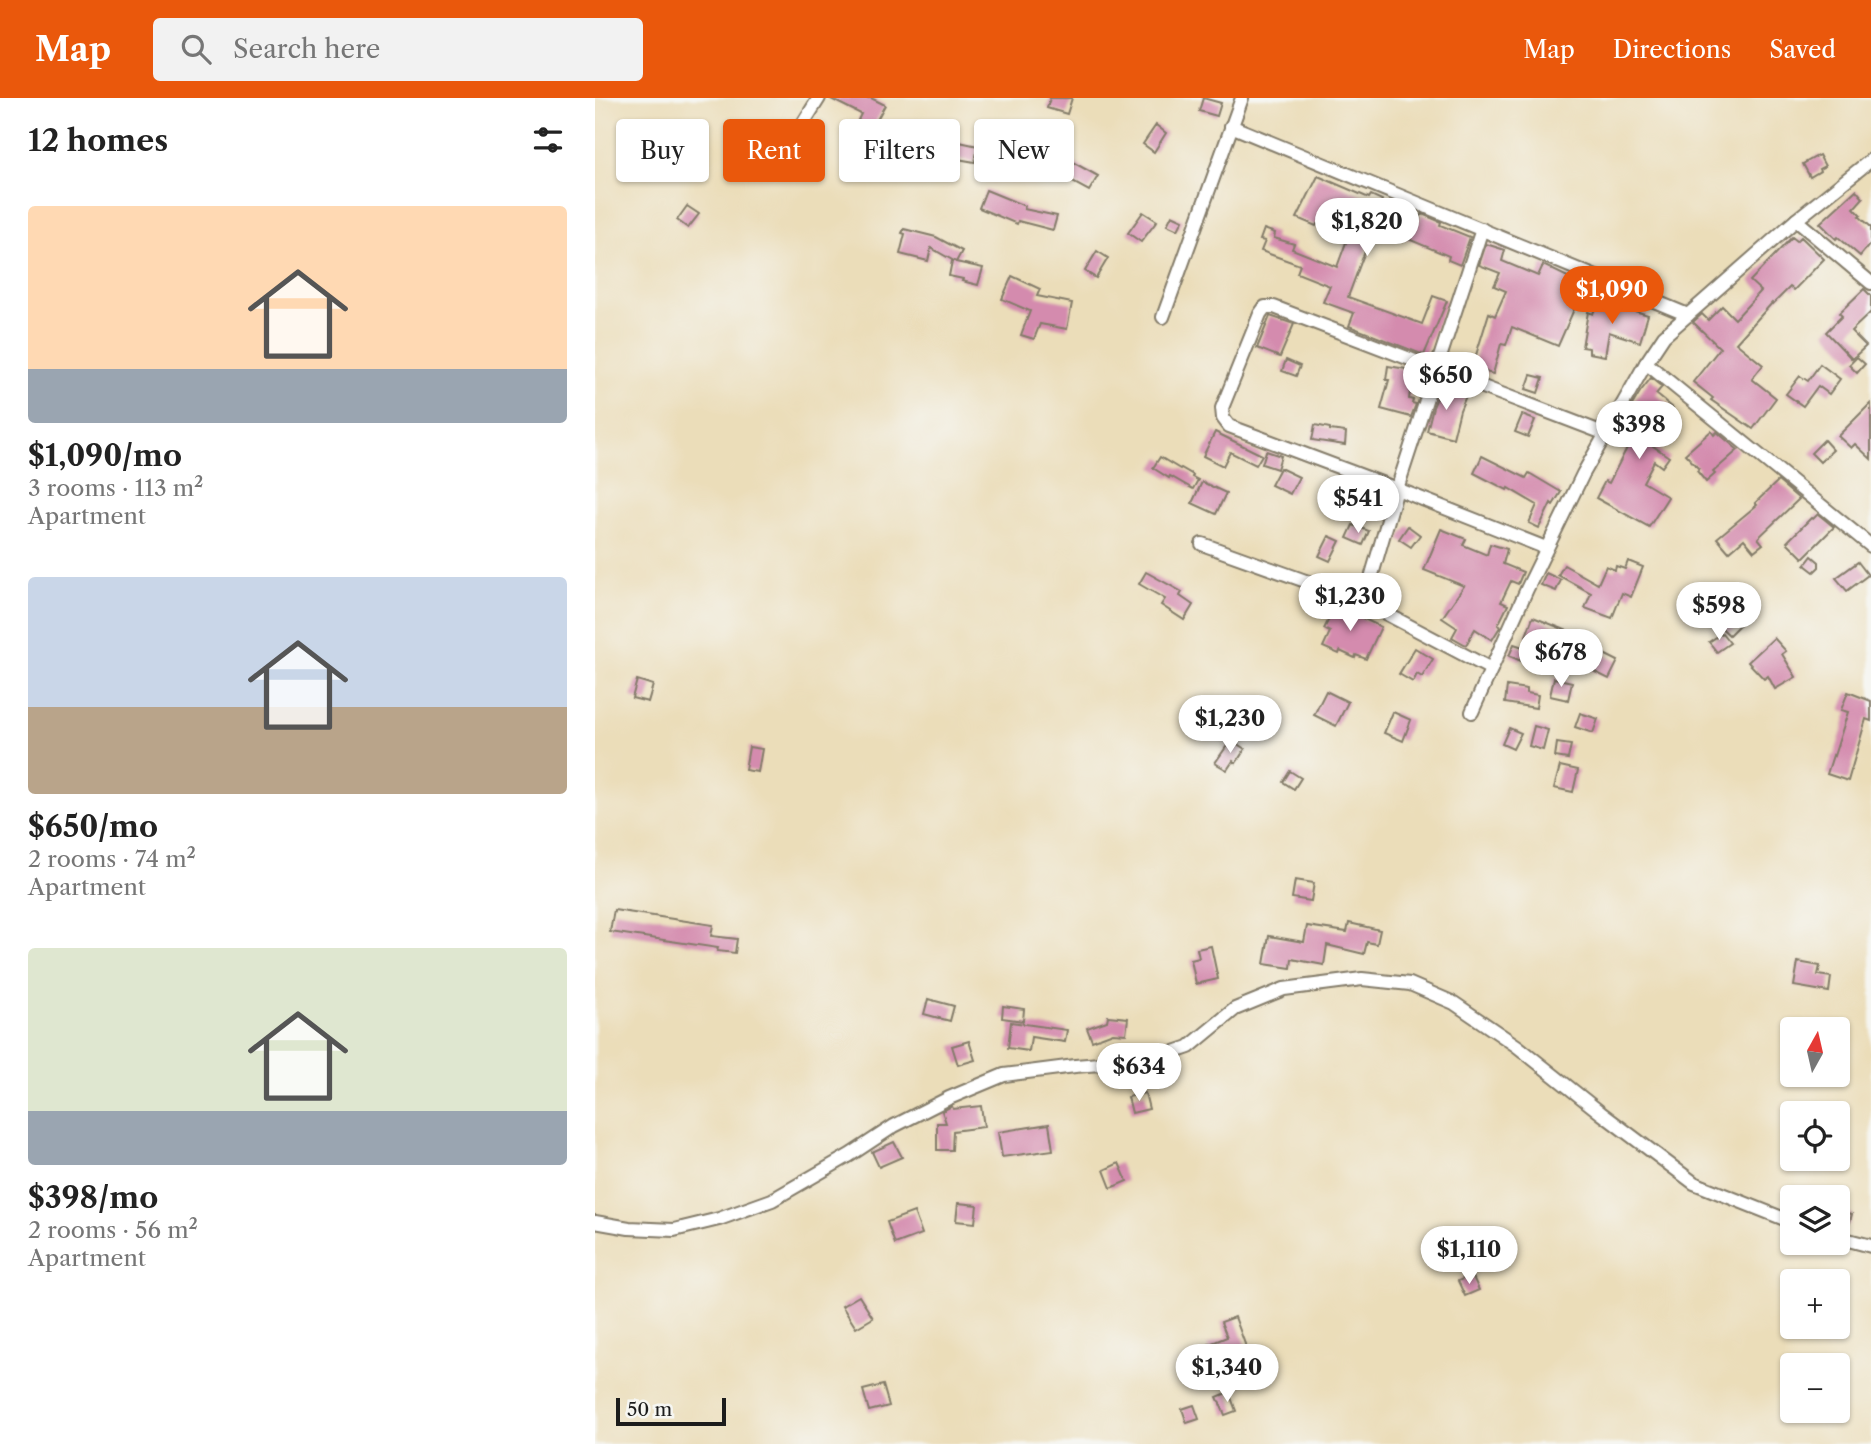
<!DOCTYPE html>
<html lang="en">
<head>
<meta charset="utf-8">
<style>
	body { margin:0; font-family:"Libre Caslon Text",serif; background:#f2f2f2; color:#222; height:100vh; display:flex; flex-direction:column; font-size:26px; white-space:nowrap }
	* { box-sizing:border-box; margin:0 }
	p { font-size:23px; color:#767676 }
	.icon { flex:none; width:38px; height:38px; fill:none; stroke:currentColor; stroke-width:2; stroke-linecap:round; stroke-linejoin:round }
	.map { position:relative; flex:1; overflow:hidden }
	.sheet { display:flex; flex-direction:column; background:#fff; width:595px }
	.sheet>* { flex:none }
	.banner { position:absolute; left:21px; top:21px; width:665px; height:63px; display:flex; gap:14px }
	.needle { width:46px; rotate:8deg }
	.fabs { position:absolute; left:1185px; top:919px; display:grid; gap:14px }
	.fabs a { display:grid; place-items:center; width:70px; height:70px; border-radius:7px; background:#fff; box-shadow:0 2px 5px #0004; font-size:35px }
	.scale { position:absolute; left:21px; bottom:18px; width:110px; box-sizing:border-box; padding-left:7px; border:4px solid #1c1c1c; border-top:0; font-size:19px; line-height:24px; white-space:nowrap; color:#1c1c1c; -webkit-text-stroke:5px #f6f6f2; paint-order:stroke }
	.price { position:absolute; translate:-50% -60px; padding:0 16px; border-radius:24px; background:#fff; color:#222; font-size:23px; line-height:46px; filter:drop-shadow(0 2px 4px #0008) }
	.price::after { content:''; position:absolute; left:50%; top:42px; width:21px; height:16px; margin-left:-10px; background:inherit; clip-path:polygon(0 0,100% 0,50% 100%) }
	.price.active { background:#ea580c; color:#fff }
	ul { padding:0; list-style:none }
	li { display:grid; align-content:center; gap:14px; height:371px; padding:0 28px }
	li span { display:grid; place-items:center; height:217px; border-radius:7px; color:#555 }
	li>.icon { margin-inline-start:auto }
	span .icon { width:126px; height:126px; fill:#fffc; stroke-width:1 }
	li b { font-size:30px }
	h2 { display:flex; justify-content:space-between; align-items:center; height:84px; padding:0 28px; font-size:30px }
	.chip { padding:0 24px; border-radius:7px; background:#fff; box-shadow:0 2px 5px #0004; font-size:24px; line-height:63px }
	.chip.active { background:#ea580c; color:#fff }
	header { display:flex; align-items:center; gap:42px; box-sizing:border-box; height:98px; padding:0 35px; background:#ea580c; color:#fff }
	header strong { font-size:33px }
	nav { display:flex; gap:38px; margin-inline-start:auto; font-size:24px }
	.search { width:490px; height:63px; background:#f2f2f2; display:flex; align-items:center; gap:18px; box-sizing:border-box; padding:0 24px; border-radius:7px; color:#767676; font-size:26px }
	main { display:flex; flex:1; min-height:0 }
	.map>svg:first-child { display:block }
	.building { fill:#d48bae }
	.lines { fill:none; stroke-linecap:round; stroke-linejoin:round }
	.minor-casing { stroke:#847c6a; stroke-width:16 }
	.minor { stroke:#fff; stroke-width:12 }
</style>
</head>
<body>
<header>
<strong>Map</strong>
<div class="search"><svg class="icon" aria-label="search" viewBox="0 0 24 24"><circle cx="10" cy="10" r="6"/><path d="M15 15l6 6"/></svg>Search here</div>
<nav><a>Map</a><a>Directions</a><a>Saved</a></nav>
</header>
<main>
<section class="sheet">
<h2>12 homes<svg class="icon" aria-label="filters" viewBox="0 0 24 24"><path d="M4 7h16M4 17h16"/><circle cx="9" cy="7" r="2"/><circle cx="15" cy="17" r="2"/></svg></h2>
<ul>
<li><span style="background:linear-gradient(#ffd9b3 75%,#9aa5b1 0)"><svg class="icon" aria-label="home" viewBox="0 0 24 24"><path d="M3 11l9-7 9 7M6 9v11h12V9"/></svg></span><div><b>$1,090/mo</b><p>3 rooms · 113 m²</p><p>Apartment</p></div></li>
<li><span style="background:linear-gradient(#c9d6e8 60%,#b9a48a 0)"><svg class="icon" aria-label="home" viewBox="0 0 24 24"><path d="M3 11l9-7 9 7M6 9v11h12V9"/></svg></span><div><b>$650/mo</b><p>2 rooms · 74 m²</p><p>Apartment</p></div></li>
<li><span style="background:linear-gradient(#dfe7d0 75%,#9aa5b1 0)"><svg class="icon" aria-label="home" viewBox="0 0 24 24"><path d="M3 11l9-7 9 7M6 9v11h12V9"/></svg></span><div><b>$398/mo</b><p>2 rooms · 56 m²</p><p>Apartment</p></div></li>
</ul>
</section>
<div class="map">
<svg width="1276" height="1346" viewBox="0 0 1276 1346">
	<rect width="100%" height="100%" fill="#f6f6f2"/>
	<filter id="ink" filterUnits="userSpaceOnUse"><feTurbulence type="fractalNoise" baseFrequency=".0143" numOctaves="2"/><feDisplacementMap in="SourceGraphic" scale="14" xChannelSelector="R" yChannelSelector="G"/><feConvolveMatrix kernelMatrix="1 2 1 2 8 2 1 2 1" color-interpolation-filters="sRGB"/></filter>
	<filter id="wash" filterUnits="userSpaceOnUse"><feTurbulence type="fractalNoise" baseFrequency=".00686" numOctaves="4" result="noise"/><feDisplacementMap in="SourceGraphic" scale="28" xChannelSelector="R" yChannelSelector="G"/><feGaussianBlur stdDeviation="1.57" result="paint"/><feColorMatrix in="noise" values="0 0 0 0 0 0 0 0 0 0 0 0 0 0 0 0 0 1.4 0 .05"/><feComposite in="paint" operator="in"/></filter>
	<g filter="url(#wash)">
		<rect width="100%" height="100%" fill="#ebddb9"/>
		<g id="blocks">
			<g class="building">
				<path d="M 234,0 L 276,0 L 290,7 L 278,29 L 263,22 L 266,16 Z"/>
				<path d="M 455,0 L 477,0 L 472,16 L 452,10 Z"/>
				<path d="M 608,0 L 626,5 L 622,18 L 604,13 Z"/>
				<path d="M 561,27 L 571,35 L 559,54 L 548,46 Z"/>
				<path d="M 360,43 L 383,48 L 380,64 L 357,60 Z"/>
				<path d="M 269,47 L 279,51 L 272,66 L 262,61 Z"/>
				<path d="M 444,52 L 471,63 L 472,61 L 503,78 L 494,93 L 450,69 L 447,76 L 436,71 Z"/>
				<path d="M 1224,57 L 1230,68 L 1224,71 L 1225,73 L 1215,79 L 1208,66 Z"/>
				<path d="M 723,78 L 774,100 L 776,97 L 787,102 L 784,111 L 822,127 L 827,116 L 846,124 L 845,127 L 875,139 L 865,167 L 853,162 L 854,158 L 785,129 L 778,145 L 774,143 L 766,164 L 753,199 L 827,226 L 838,198 L 852,203 L 829,257 L 754,228 L 759,215 L 728,204 L 735,188 L 702,175 L 705,167 L 666,153 L 670,143 L 665,142 L 669,131 L 680,135 L 679,140 L 699,146 L 697,151 L 742,169 L 753,139 L 722,126 L 721,128 L 702,120 Z"/>
				<path d="M 391,92 L 430,108 L 429,111 L 462,118 L 458,132 L 423,123 L 422,126 L 384,110 Z"/>
				<path d="M 1261,92 L 1268,100 L 1259,110 L 1266,117 L 1264,118 L 1276,129 L 1276,145 L 1265,158 L 1243,139 L 1241,141 L 1225,125 Z"/>
				<path d="M 92,108 L 104,116 L 93,130 L 82,122 Z"/>
				<path d="M 548,114 L 562,123 L 546,144 L 533,135 Z"/>
				<path d="M 577,117 L 588,122 L 583,132 L 572,127 Z"/>
				<path d="M 309,131 L 341,139 L 367,153 L 361,164 L 388,170 L 383,187 L 367,183 L 368,181 L 354,178 L 357,163 L 359,163 L 336,150 L 333,163 L 305,156 L 310,136 L 307,135 Z"/>
				<path d="M 1197,139 L 1202,143 L 1206,139 L 1229,161 L 1199,192 L 1195,189 L 1178,206 L 1177,205 L 1141,245 L 1168,267 L 1157,281 L 1181,300 L 1158,331 L 1116,302 L 1118,300 L 1098,284 L 1125,250 L 1098,224 L 1107,216 L 1113,222 L 1127,208 L 1140,221 L 1166,193 L 1155,183 Z"/>
				<path d="M 891,146 L 910,152 L 907,163 L 943,178 L 948,167 L 977,181 L 972,192 L 982,196 L 976,208 L 980,209 L 963,248 L 917,229 L 911,247 L 906,246 L 898,276 L 877,270 L 894,215 L 900,218 L 911,193 L 899,188 L 905,175 L 884,167 Z"/>
				<path d="M 502,153 L 513,160 L 501,180 L 490,173 Z"/>
				<path d="M 417,178 L 445,191 L 442,198 L 477,205 L 472,231 L 445,226 L 439,241 L 426,237 L 435,213 L 407,201 Z"/>
				<path d="M 1269,191 L 1276,198 L 1276,214 L 1256,233 L 1271,248 L 1257,261 L 1231,234 L 1247,218 L 1244,215 Z"/>
				<path d="M 1003,202 L 1053,217 L 1045,244 L 1014,234 L 1010,258 L 994,255 L 994,250 L 987,249 L 993,214 L 998,216 Z"/>
				<path d="M 675,218 L 699,226 L 685,259 L 662,250 Z"/>
				<path d="M 1262,259 L 1270,266 L 1262,275 L 1254,267 Z"/>
				<path d="M 691,262 L 705,268 L 701,278 L 687,273 Z"/>
				<path d="M 1225,266 L 1245,281 L 1234,296 L 1223,288 L 1208,308 L 1191,296 L 1205,278 L 1213,283 Z"/>
				<path d="M 793,268 L 818,272 L 814,301 L 818,302 L 817,305 L 821,306 L 816,319 L 786,311 L 794,282 L 791,282 Z"/>
				<path d="M 936,277 L 948,280 L 943,295 L 931,291 Z"/>
				<path d="M 1056,280 L 1067,289 L 1061,296 L 1078,310 L 1056,338 L 1062,342 L 1058,348 L 1074,359 L 1067,369 L 1059,363 L 1048,384 L 1073,399 L 1054,429 L 1001,400 L 1010,383 L 1014,385 L 1035,344 L 1029,340 L 1043,321 L 1033,314 L 1045,294 Z"/>
				<path d="M 847,287 L 871,298 L 865,312 L 858,340 L 832,333 L 838,309 Z"/>
				<path d="M 1276,305 L 1276,361 L 1260,346 L 1256,350 L 1243,338 Z"/>
				<path d="M 927,317 L 940,322 L 933,339 L 920,334 Z"/>
				<path d="M 720,327 L 735,330 L 735,332 L 751,334 L 750,347 L 717,342 Z"/>
				<path d="M 1116,333 L 1119,337 L 1122,334 L 1143,352 L 1118,374 L 1120,376 L 1111,384 L 1102,373 L 1104,371 L 1090,356 Z"/>
				<path d="M 620,334 L 667,357 L 661,367 L 635,354 L 628,368 L 608,358 Z"/>
				<path d="M 1229,342 L 1238,352 L 1225,364 L 1216,355 Z"/>
				<path d="M 671,353 L 686,358 L 682,371 L 667,366 Z"/>
				<path d="M 887,358 L 931,380 L 934,375 L 966,394 L 958,407 L 956,405 L 944,430 L 934,425 L 942,407 L 913,390 L 912,392 L 879,375 Z"/>
				<path d="M 565,359 L 585,371 L 586,370 L 598,377 L 597,379 L 603,382 L 598,391 L 575,378 L 574,380 L 558,370 Z"/>
				<path d="M 685,370 L 704,379 L 695,396 L 676,387 Z"/>
				<path d="M 1183,383 L 1204,401 L 1163,440 L 1168,446 L 1159,453 L 1149,441 L 1134,454 L 1122,440 L 1162,407 L 1160,405 Z"/>
				<path d="M 607,384 L 631,395 L 621,416 L 597,405 Z"/>
				<path d="M 751,387 L 764,393 L 751,421 L 735,414 L 735,409 L 744,389 L 749,392 Z"/>
				<path d="M 1223,416 L 1239,429 L 1208,460 L 1192,444 L 1216,420 L 1218,421 Z"/>
				<path d="M 758,427 L 774,433 L 768,447 L 752,440 Z"/>
				<path d="M 813,428 L 825,437 L 816,449 L 804,441 Z"/>
				<path d="M 846,431 L 871,441 L 868,447 L 892,457 L 895,446 L 912,451 L 908,466 L 928,474 L 923,486 L 916,483 L 906,504 L 913,507 L 903,527 L 905,529 L 897,542 L 880,531 L 871,547 L 857,539 L 862,530 L 847,520 L 869,488 L 829,472 Z"/>
				<path d="M 734,438 L 745,443 L 735,463 L 724,458 Z"/>
				<path d="M 1217,458 L 1224,464 L 1224,469 L 1219,474 L 1210,467 Z"/>
				<path d="M 1033,463 L 1048,469 L 1036,499 L 1027,495 L 1017,520 L 990,510 L 996,495 L 963,477 L 969,467 L 1003,486 L 1011,468 L 1020,472 L 1021,468 L 1030,471 Z"/>
				<path d="M 1263,464 L 1273,477 L 1252,493 L 1241,480 Z"/>
				<path d="M 551,474 L 587,494 L 585,498 L 598,507 L 589,522 L 566,507 L 570,501 L 544,486 Z"/>
				<path d="M 951,475 L 966,482 L 961,493 L 946,487 Z"/>
				<path d="M 1135,500 L 1153,518 L 1134,537 L 1116,520 Z"/>
				<path d="M 746,505 L 765,514 L 763,518 L 786,529 L 771,561 L 761,557 L 760,560 L 745,553 L 744,556 L 728,549 L 735,534 L 729,531 L 736,517 L 740,518 Z"/>
				<path d="M 938,519 L 978,535 L 973,550 L 956,545 L 955,547 L 931,538 Z"/>
				<path d="M 1127,535 L 1135,545 L 1122,554 L 1114,544 Z"/>
				<path d="M 1179,540 L 1191,553 L 1187,556 L 1201,579 L 1180,591 L 1173,578 L 1169,581 L 1153,564 Z"/>
				<path d="M 919,546 L 931,550 L 926,563 L 914,558 Z"/>
				<path d="M 820,550 L 838,561 L 827,579 L 822,576 L 818,584 L 804,576 Z"/>
				<path d="M 1003,553 L 1023,563 L 1014,581 L 994,571 Z"/>
				<path d="M 959,580 L 977,584 L 973,602 L 955,598 Z"/>
				<path d="M 42,582 L 58,587 L 53,604 L 37,600 Z"/>
				<path d="M 912,588 L 932,591 L 932,595 L 943,597 L 941,610 L 910,605 Z"/>
				<path d="M 731,593 L 753,604 L 741,628 L 719,617 Z"/>
				<path d="M 1253,594 L 1276,603 L 1276,623 L 1271,621 L 1253,683 L 1232,676 L 1238,657 L 1239,658 L 1253,614 L 1246,612 Z"/>
				<path d="M 798,614 L 816,622 L 808,643 L 789,635 Z"/>
				<path d="M 985,615 L 1003,621 L 998,635 L 980,629 Z"/>
				<path d="M 939,628 L 953,632 L 948,652 L 934,648 Z"/>
				<path d="M 914,630 L 926,635 L 918,651 L 907,646 Z"/>
				<path d="M 636,642 L 650,651 L 641,665 L 638,663 L 632,672 L 620,665 Z"/>
				<path d="M 962,645 L 976,647 L 973,661 L 960,659 Z"/>
				<path d="M 154,649 L 167,651 L 163,674 L 150,672 Z"/>
				<path d="M 965,668 L 983,672 L 978,694 L 959,690 Z"/>
				<path d="M 695,673 L 706,680 L 699,691 L 688,684 Z"/>
				<path d="M 700,782 L 719,785 L 716,803 L 697,800 Z"/>
				<path d="M 19,812 L 118,827 L 116,838 L 142,841 L 140,855 L 122,853 L 123,850 L 15,834 Z"/>
				<path d="M 754,825 L 785,832 L 782,846 L 772,844 L 769,856 L 732,847 L 729,867 L 697,861 L 696,870 L 669,866 L 674,838 L 709,844 L 712,828 L 752,834 Z"/>
				<path d="M 616,848 L 623,881 L 601,886 L 596,862 L 604,860 L 602,851 Z"/>
				<path d="M 1203,864 L 1225,868 L 1223,877 L 1236,879 L 1234,894 L 1199,888 Z"/>
				<path d="M 333,901 L 359,908 L 355,923 L 329,916 Z"/>
				<path d="M 408,908 L 429,911 L 428,923 L 407,920 Z"/>
				<path d="M 513,918 L 533,920 L 531,936 L 518,935 L 497,943 L 492,930 L 512,923 Z"/>
				<path d="M 416,924 L 472,932 L 470,944 L 436,939 L 434,953 L 413,950 Z"/>
				<path d="M 374,943 L 380,962 L 363,967 L 357,948 Z"/>
				<path d="M 550,995 L 554,1011 L 537,1015 L 533,999 Z"/>
				<path d="M 357,1008 L 358,1011 L 386,1008 L 389,1029 L 358,1033 L 357,1052 L 342,1052 L 342,1025 L 351,1025 L 347,1013 Z"/>
				<path d="M 454,1026 L 458,1052 L 407,1059 L 403,1034 Z"/>
				<path d="M 299,1044 L 307,1059 L 284,1069 L 277,1054 Z"/>
				<path d="M 524,1065 L 532,1083 L 516,1090 L 509,1072 Z"/>
				<path d="M 363,1105 L 382,1107 L 380,1125 L 361,1123 Z"/>
				<path d="M 1242,1113 L 1257,1116 L 1254,1127 L 1242,1125 Z"/>
				<path d="M 319,1114 L 327,1136 L 300,1146 L 292,1124 Z"/>
				<path d="M 877,1177 L 884,1192 L 870,1198 L 863,1183 Z"/>
				<path d="M 264,1198 L 278,1220 L 261,1230 L 247,1208 Z"/>
				<path d="M 640,1219 L 654,1257 L 622,1270 L 612,1247 L 632,1239 L 626,1224 Z"/>
				<path d="M 288,1287 L 294,1308 L 274,1313 L 268,1292 Z"/>
				<path d="M 634,1294 L 641,1313 L 630,1317 L 622,1299 Z"/>
				<path d="M 599,1307 L 604,1321 L 592,1325 L 587,1311 Z"/>
			</g>
		</g>
	</g>
	<g filter="url(#ink)">
		<use href="#blocks" fill-opacity="0" stroke="#847c6a" stroke-width="2"/>
		<g class="lines">
			<g class="minor-casing">
				<g id="minor">
					<path d="M 636,28 L 1093,217"/>
					<path d="M 179,72 L 224,0"/>
					<path d="M 1201,122 L 1276,185"/>
					<path d="M 568,219 L 647,0"/>
					<path d="M 1051,265 L 1276,448"/>
					<path d="M 607,446 L 769,504 L 896,571"/>
					<path d="M 951,450 L 802,391 L 634,328 L 628,320 L 627,310 L 665,216 L 670,209 L 679,209 L 1011,336"/>
					<path d="M 769,504 L 802,391 L 887,131"/>
					<path d="M 877,614 L 932,491 L 988,376 L 1051,265 L 1069,238 L 1201,122 L 1276,62"/>
					<path d="M 0,1124 L 34,1130 L 79,1132 L 124,1121 L 177,1102 L 255,1057 L 299,1028 L 354,1000 L 409,977 L 480,968 L 556,962 L 594,949 L 640,911 L 689,891 L 767,881 L 815,886 L 859,905 L 922,948 L 1006,1015 L 1099,1085 L 1197,1124"/>
					<path d="M 1242,1139 L 1276,1148"/>
				</g>
			</g>
			<use href="#minor" class="minor"/>
		</g>
	</g>
</svg>
<div class="fabs">
<a><svg class="needle" viewBox="-14 -14 28 28"><path d="M0-13l5 13h-10z" fill="#e53935"/><path d="M0 13l5-13h-10z" fill="#767676"/></svg></a>
<a><svg class="icon" aria-label="locate" viewBox="0 0 24 24"><circle cx="12" cy="12" r="6"/><path d="M12 2v4M12 18v4M2 12h4M18 12h4"/></svg></a>
<a><svg class="icon" aria-label="layers" viewBox="0 0 24 24"><path d="M12 4l9 5-9 5-9-5zM3 14l9 5 9-5"/></svg></a>
<a>+</a>
<a>−</a>
</div>
<div class="scale">50 m</div>
<b class="price" style="left:772px;top:160px">$1,820</b>
<b class="price active" style="left:1017px;top:228px">$1,090</b>
<b class="price" style="left:851px;top:314px">$650</b>
<b class="price" style="left:1044px;top:363px">$398</b>
<b class="price" style="left:763px;top:437px">$541</b>
<b class="price" style="left:755px;top:535px">$1,230</b>
<b class="price" style="left:1124px;top:544px">$598</b>
<b class="price" style="left:966px;top:591px">$678</b>
<b class="price" style="left:635px;top:657px">$1,230</b>
<b class="price" style="left:544px;top:1005px">$634</b>
<b class="price" style="left:874px;top:1188px">$1,110</b>
<b class="price" style="left:632px;top:1306px">$1,340</b>
<div class="banner">
<a class="chip">Buy</a>
<a class="chip active">Rent</a>
<a class="chip">Filters</a>
<a class="chip">New</a>
</div>
</div>
</main>
</body>
</html>
